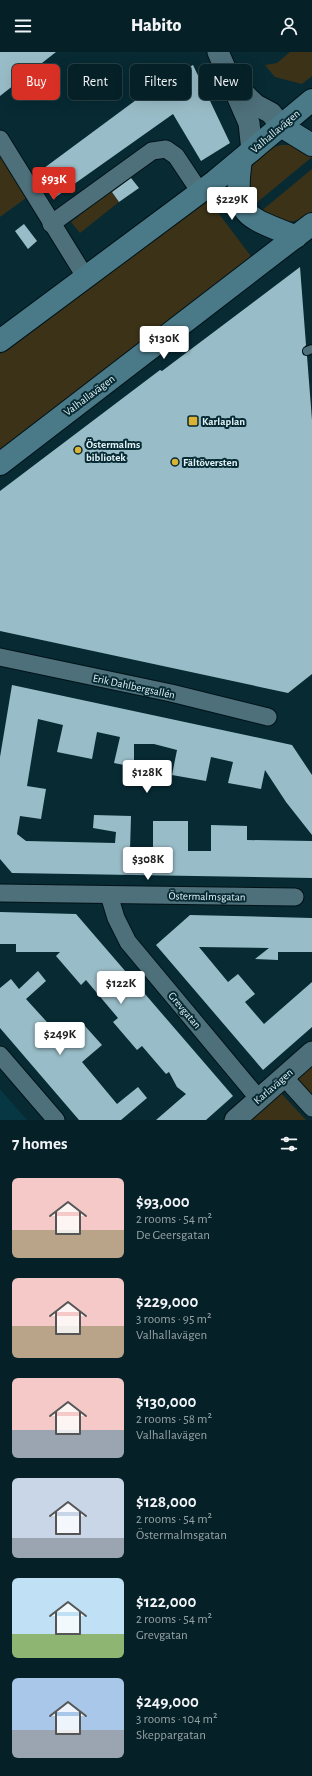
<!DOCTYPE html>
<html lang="en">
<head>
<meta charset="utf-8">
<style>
	body { margin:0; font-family:"Alegreya Sans",sans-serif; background:#132d32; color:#f1f3f6; height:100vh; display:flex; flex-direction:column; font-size:15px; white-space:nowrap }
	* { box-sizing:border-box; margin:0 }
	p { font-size:13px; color:#97a3a7 }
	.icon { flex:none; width:22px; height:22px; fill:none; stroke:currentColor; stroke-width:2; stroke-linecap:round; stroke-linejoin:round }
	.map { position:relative; height:1068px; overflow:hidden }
	.side { display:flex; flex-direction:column; background:#052026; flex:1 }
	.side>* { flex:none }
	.hud { position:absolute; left:12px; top:12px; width:288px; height:36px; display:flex; gap:8px }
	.price { position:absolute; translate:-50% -34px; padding:0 9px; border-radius:4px; background:#fff; color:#222; font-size:13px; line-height:26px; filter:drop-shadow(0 1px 2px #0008) }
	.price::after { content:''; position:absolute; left:50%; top:24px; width:12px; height:9px; margin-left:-6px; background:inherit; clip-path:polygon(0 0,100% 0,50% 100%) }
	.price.on { background:#d93025; color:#fff }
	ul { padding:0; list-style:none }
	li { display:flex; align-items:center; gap:12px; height:100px; padding:0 12px }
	li span { display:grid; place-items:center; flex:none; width:112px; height:80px; border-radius:6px; color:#555 }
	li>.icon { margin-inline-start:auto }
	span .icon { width:48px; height:48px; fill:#fffc; stroke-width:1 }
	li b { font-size:17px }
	h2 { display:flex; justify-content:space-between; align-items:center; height:48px; padding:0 12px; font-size:17px }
	.pill { padding:0 14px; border-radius:6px; background:#052026; box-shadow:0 4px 16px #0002,0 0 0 1px #263e43; font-size:14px; line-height:36px }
	.pill.on { background:#d93025; color:#fff }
	header { display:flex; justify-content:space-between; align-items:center; height:52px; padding:0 12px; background:#052026; font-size:18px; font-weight:800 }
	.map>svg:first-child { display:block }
	.built { fill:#063742 }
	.green { fill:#3c3218 }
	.building { fill:#99bdc8 }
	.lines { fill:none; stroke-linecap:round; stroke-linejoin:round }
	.service-casing { stroke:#001218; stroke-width:10 }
	.minor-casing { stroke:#001218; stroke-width:19 }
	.tertiary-casing { stroke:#001218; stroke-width:23 }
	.secondary-casing { stroke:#001218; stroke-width:24 }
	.service { stroke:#4e707a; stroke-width:8 }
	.minor { stroke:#4e707a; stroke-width:17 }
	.tertiary { stroke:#4e707a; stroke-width:21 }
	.secondary { stroke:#4a7a88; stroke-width:22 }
	.poi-dot { fill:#dbb233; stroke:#072a33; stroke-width:1.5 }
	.labels { text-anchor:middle; stroke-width:4; stroke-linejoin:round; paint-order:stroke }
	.street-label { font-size:11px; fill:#e1f3f9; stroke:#072a33 }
	.poi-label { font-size:11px; font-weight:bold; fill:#e1f3f9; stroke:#072a33; text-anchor:start }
</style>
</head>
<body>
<header><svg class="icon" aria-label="menu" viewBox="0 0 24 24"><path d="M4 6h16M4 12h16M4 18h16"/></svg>Habito<svg class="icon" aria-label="person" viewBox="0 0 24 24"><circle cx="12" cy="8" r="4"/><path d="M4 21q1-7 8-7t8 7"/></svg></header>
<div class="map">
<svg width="312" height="1068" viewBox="0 0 312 1068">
	<rect width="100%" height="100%" fill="#072a33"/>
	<path class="built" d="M 0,1037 L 27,1068 L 0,1068 Z"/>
	<g class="green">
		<path d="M 290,0 L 312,0 L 312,24 L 302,32 L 275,25 L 265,13 L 277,11 Z"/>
		<path d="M 282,93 L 292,93 L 312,103 L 312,105 L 254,153 L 248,141 L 250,116 L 253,111 L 272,95 Z"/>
		<path d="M 0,103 L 26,146 L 0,165 Z"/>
		<path d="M 312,117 L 312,160 C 293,176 280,168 260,160 Z"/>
		<path d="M 130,124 L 131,126 L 112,140 L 119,150 L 80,181 L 71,170 Z"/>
		<path d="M 207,146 L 253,207 L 0,397 L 0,302 Z"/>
		<path d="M 312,1012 L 312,1043 L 297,1026 Z"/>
		<path d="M 280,1040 L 306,1068 L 247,1068 Z"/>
	</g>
	<g class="building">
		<path d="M 0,0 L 56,0 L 0,44 Z"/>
		<path d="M 193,13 L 230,91 L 201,109 L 173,62 L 53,147 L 36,122 L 159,31 Z"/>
		<path d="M 131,126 L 139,136 L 119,150 L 112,140 Z"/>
		<path d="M 24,172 L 37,189 L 28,197 L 15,179 Z"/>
		<path d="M 300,215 L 306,293 L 302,299 L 303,303 L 307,304 L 312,368 L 312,622 L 288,641 L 0,579 L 0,439 L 160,318 L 162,319 Z"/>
		<path d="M 12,633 L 292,693 L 312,723 L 312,783 L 286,750 L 265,718 L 261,737 L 228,731 L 233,710 L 211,705 L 206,729 L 172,723 L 177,698 L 154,692 L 134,692 L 134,715 L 114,711 L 120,685 L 97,680 L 92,707 L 57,700 L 63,673 L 38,667 L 27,734 L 46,737 L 41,767 L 20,764 L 17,782 L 26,789 L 115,791 L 116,780 L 93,776 L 94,763 L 131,764 L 130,798 L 153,798 L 153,769 L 188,769 L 188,799 L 211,799 L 211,773 L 247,774 L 247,788 L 312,789 L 312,826 L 12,821 L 0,807 L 0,705 Z"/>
		<path d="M 0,860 L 76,862 L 233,1044 L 206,1068 L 156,1068 L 186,1042 L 177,1035 L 169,1020 L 166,1022 L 142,994 L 137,998 L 113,970 L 118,966 L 86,928 L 81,933 L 56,904 L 60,900 L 16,900 L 16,892 L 0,892 Z"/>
		<path d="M 190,863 L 312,866 L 312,900 L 278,900 L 278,908 L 255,907 L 269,896 L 199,895 L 228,930 L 238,922 L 255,942 L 245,950 L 264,972 L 312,930 L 312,975 L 263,1018 L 156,893 Z"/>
		<path d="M 38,919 L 46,929 L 26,947 L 66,991 L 85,974 L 102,993 L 82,1010 L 117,1052 L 138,1035 L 147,1046 L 121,1068 L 79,1068 L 0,976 L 0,936 L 11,927 L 19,937 Z"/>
	</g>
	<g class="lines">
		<g class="service-casing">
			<path id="service" d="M 307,299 L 312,297"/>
		</g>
		<g class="minor-casing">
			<g id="minor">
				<path d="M 0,87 L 86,226"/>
				<path d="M 51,172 L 152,99 L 166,97 L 176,104 L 200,140"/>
				<path d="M 0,605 L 171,641 L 268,665"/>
				<path d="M 0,841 L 295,845"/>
				<path d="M 109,843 L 116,866 L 128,890 L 259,1047"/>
				<path d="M 0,1003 L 56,1068"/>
				<path d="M 284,1025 L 312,1056"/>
			</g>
		</g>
		<g class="tertiary-casing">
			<g id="tertiary">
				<path d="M 218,0 L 249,71 L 252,99"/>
				<path d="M 237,35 L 256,53 L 271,61 L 281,74"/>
				<path d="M 235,1068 L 312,1000"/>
			</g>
		</g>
		<g class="secondary-casing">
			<g id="secondary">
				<path d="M 281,74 L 312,93"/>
				<path d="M 241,108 C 232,167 248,164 296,185"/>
				<path d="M 0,289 L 215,129 L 312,48"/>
				<path d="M 0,412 L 312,172"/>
			</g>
		</g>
		<use href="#service" class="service"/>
		<use href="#minor" class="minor"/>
		<use href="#tertiary" class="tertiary"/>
		<use href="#secondary" class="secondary"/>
	</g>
	<g class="poi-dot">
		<rect x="188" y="364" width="10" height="10" rx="2"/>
		<circle cx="78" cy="398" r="4"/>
		<circle cx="175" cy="410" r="4"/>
	</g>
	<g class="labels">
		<g class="street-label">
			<text transform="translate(275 79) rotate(-40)" y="4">Valhallavägen</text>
			<text transform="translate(89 343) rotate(-37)" y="4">Valhallavägen</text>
			<text transform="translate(134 634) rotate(12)" y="4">Erik Dahlbergsallén</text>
			<text transform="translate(207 844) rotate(1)" y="4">Östermalmsgatan</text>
			<text transform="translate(185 958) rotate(50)" y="4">Grevgatan</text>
			<text transform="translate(273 1034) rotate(-41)" y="4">Karlavägen</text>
		</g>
		<g class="poi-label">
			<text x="202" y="373">Karlaplan</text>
			<text x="86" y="396">Östermalms<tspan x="86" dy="13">bibliotek</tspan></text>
			<text x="183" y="414">Fältöversten</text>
		</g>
	</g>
</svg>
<b class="price on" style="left:54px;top:149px">$93K</b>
<b class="price" style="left:232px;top:169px">$229K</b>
<b class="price" style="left:164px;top:308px">$130K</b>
<b class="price" style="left:147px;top:742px">$128K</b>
<b class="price" style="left:148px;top:829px">$308K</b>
<b class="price" style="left:121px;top:953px">$122K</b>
<b class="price" style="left:60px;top:1004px">$249K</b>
<div class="hud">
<a class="pill on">Buy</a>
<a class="pill">Rent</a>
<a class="pill">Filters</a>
<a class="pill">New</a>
</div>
</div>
<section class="side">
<h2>7 homes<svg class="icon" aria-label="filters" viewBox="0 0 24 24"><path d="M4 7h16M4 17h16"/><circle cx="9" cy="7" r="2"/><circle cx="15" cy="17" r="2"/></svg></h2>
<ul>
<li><span style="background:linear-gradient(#f6c9c9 65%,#b9a48a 0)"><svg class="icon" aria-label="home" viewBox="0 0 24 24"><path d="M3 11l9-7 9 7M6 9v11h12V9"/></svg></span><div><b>$93,000</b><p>2 rooms · 54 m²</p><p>De Geersgatan</p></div></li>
<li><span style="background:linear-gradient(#f6c9c9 60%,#b9a48a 0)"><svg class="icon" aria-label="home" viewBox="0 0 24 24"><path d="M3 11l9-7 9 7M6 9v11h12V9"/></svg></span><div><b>$229,000</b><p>3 rooms · 95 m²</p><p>Valhallavägen</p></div></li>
<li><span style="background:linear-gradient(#f6c9c9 65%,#9aa5b1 0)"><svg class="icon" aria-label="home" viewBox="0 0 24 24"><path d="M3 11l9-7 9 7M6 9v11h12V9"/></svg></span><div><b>$130,000</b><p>2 rooms · 58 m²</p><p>Valhallavägen</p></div></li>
<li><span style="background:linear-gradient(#c9d6e8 75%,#9aa5b1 0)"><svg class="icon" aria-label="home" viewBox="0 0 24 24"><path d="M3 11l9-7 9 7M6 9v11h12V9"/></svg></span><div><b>$128,000</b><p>2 rooms · 54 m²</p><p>Östermalmsgatan</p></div></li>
<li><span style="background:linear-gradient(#bfe0f5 70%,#8fb573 0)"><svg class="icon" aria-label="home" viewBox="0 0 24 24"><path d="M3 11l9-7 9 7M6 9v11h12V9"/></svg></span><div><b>$122,000</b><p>2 rooms · 54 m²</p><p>Grevgatan</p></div></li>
<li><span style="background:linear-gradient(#a9c7e8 65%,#9aa5b1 0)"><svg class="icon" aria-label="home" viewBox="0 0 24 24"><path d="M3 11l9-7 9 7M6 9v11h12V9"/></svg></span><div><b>$249,000</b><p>3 rooms · 104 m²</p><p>Skeppargatan</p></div></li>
</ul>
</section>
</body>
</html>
